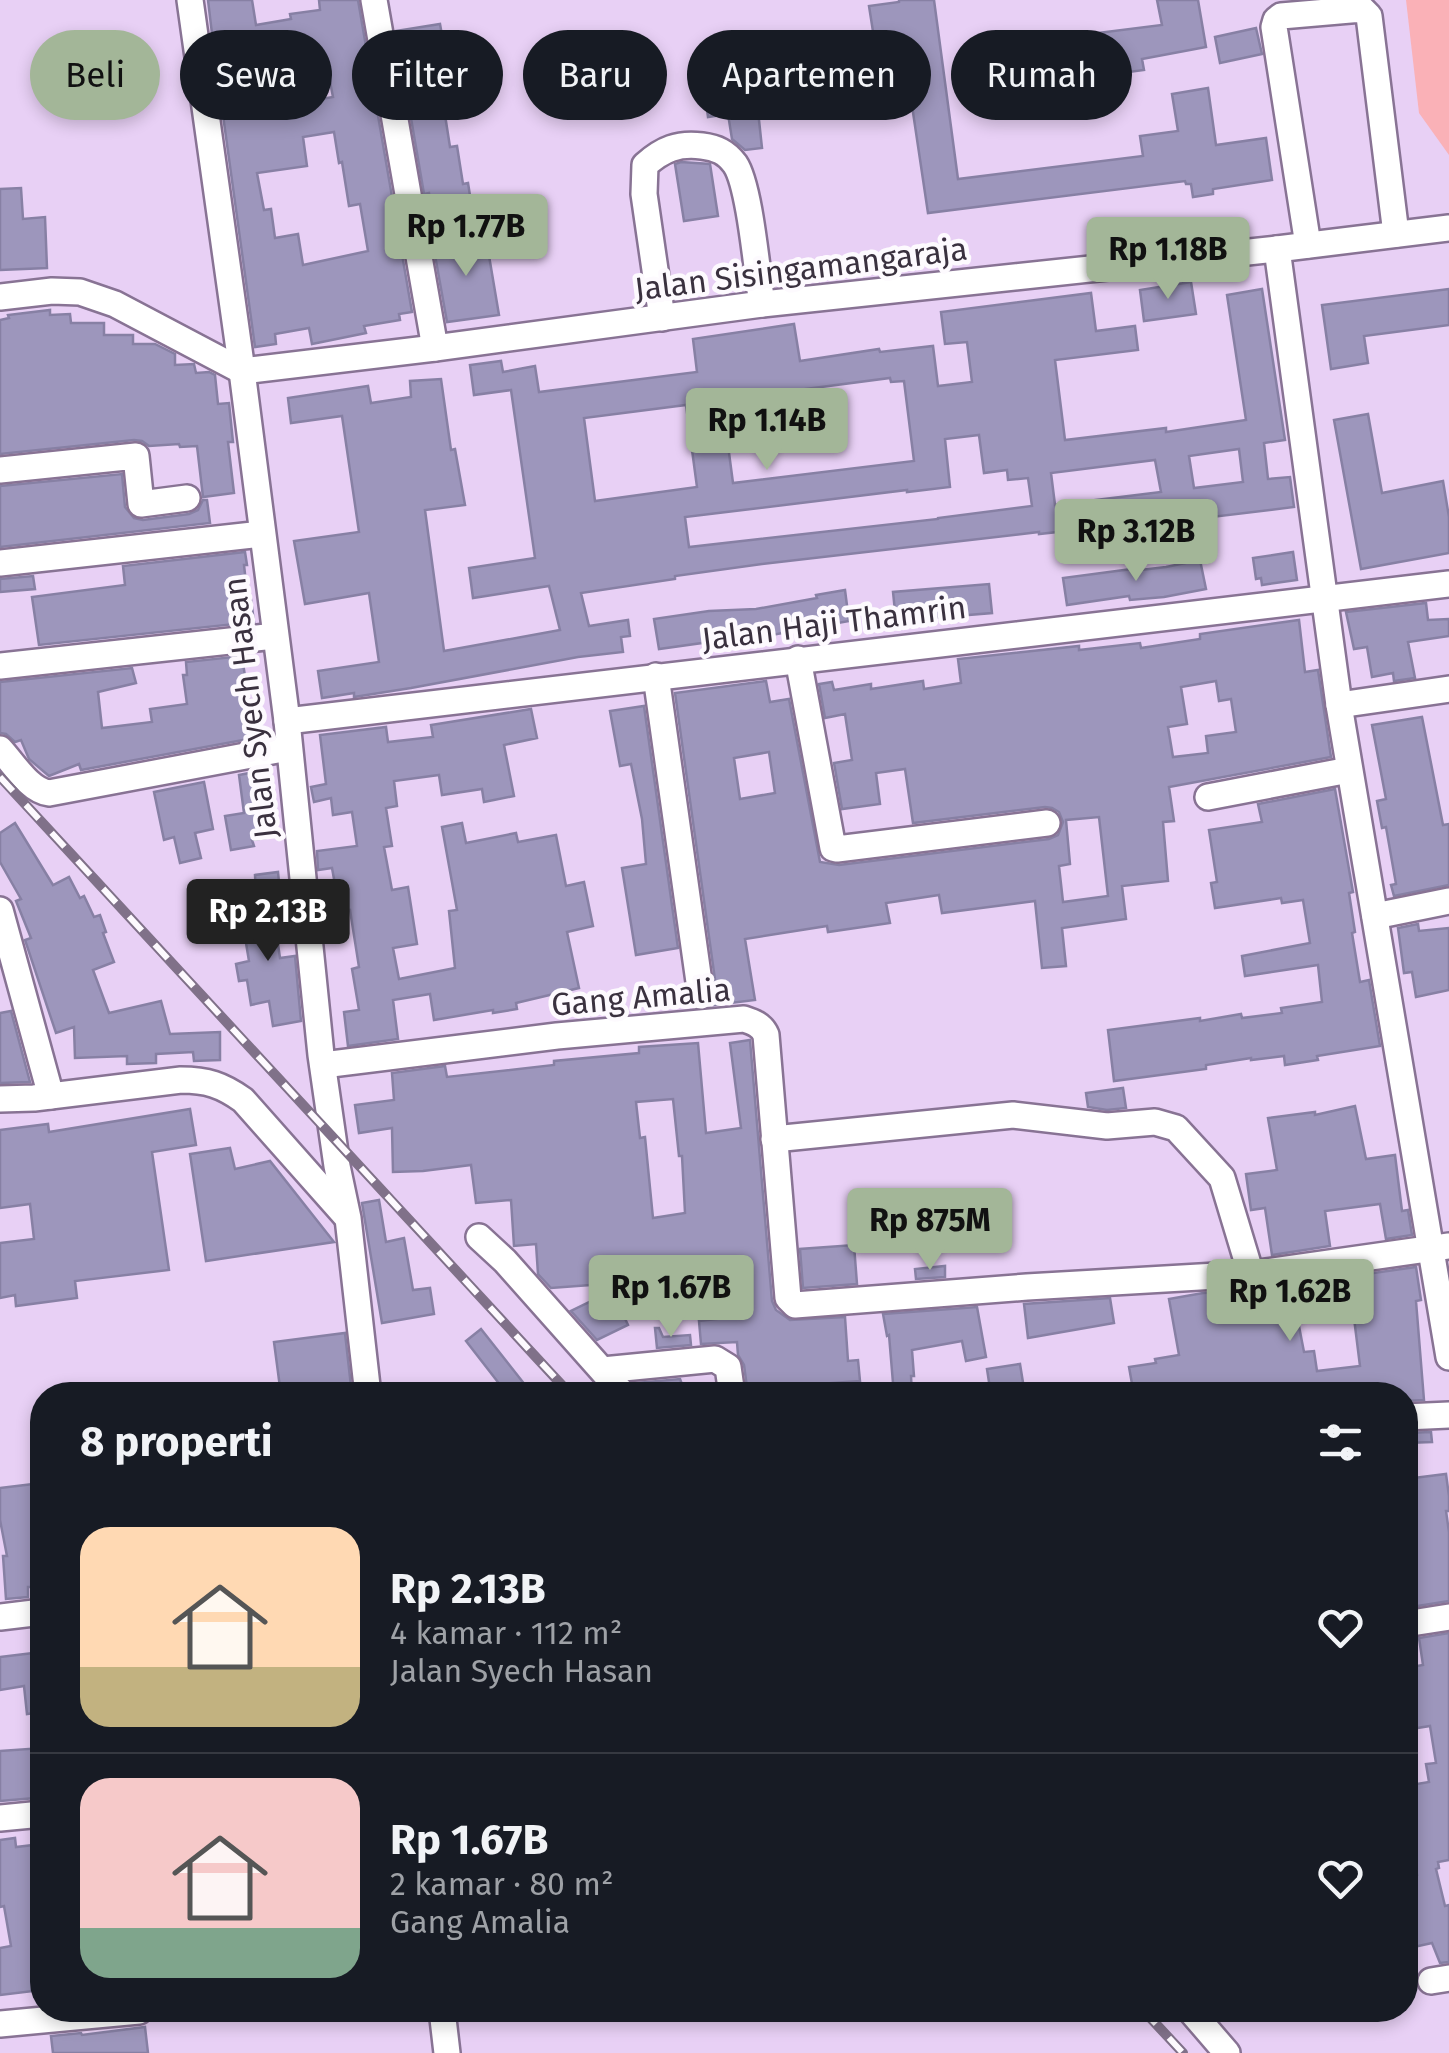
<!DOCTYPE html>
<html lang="id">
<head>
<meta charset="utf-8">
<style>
	body { margin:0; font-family:"Fira Sans",sans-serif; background:#242831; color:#f1f3f6; height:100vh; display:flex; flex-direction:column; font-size:38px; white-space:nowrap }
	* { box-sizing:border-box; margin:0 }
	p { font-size:32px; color:#9ea1a6 }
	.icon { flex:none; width:55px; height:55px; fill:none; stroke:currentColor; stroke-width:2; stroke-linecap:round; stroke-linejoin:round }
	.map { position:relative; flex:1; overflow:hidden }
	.drawer { position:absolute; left:30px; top:1382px; width:1388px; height:640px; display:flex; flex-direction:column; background:#171b24; border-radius:40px; box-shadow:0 5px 15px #0003 }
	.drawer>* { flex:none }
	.hud { position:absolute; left:30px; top:30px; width:1390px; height:90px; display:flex; gap:20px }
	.price { position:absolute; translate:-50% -85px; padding:0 22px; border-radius:10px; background:#a3b698; color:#111; font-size:32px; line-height:65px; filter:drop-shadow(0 2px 5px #0008) }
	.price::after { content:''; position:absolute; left:50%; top:60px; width:30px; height:22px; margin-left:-15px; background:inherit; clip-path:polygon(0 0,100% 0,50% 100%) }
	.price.selected { background:#222; color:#fff }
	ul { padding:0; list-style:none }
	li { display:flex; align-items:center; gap:30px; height:250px; padding:0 50px }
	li+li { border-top:2px solid #363941 }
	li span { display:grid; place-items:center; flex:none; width:280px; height:200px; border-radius:30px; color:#555 }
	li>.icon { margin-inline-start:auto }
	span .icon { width:120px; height:120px; fill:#fffc; stroke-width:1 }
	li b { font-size:42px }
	h2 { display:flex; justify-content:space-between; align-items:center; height:120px; padding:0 50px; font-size:42px }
	.pill { padding:0 35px; border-radius:45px; background:#171b24; box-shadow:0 5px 15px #0003; font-size:35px; line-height:90px }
	.pill.selected { background:#a3b698; color:#111 }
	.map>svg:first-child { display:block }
	.green { fill:#fab1b7 }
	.building { fill:#9d96bc; stroke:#8780a4; stroke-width:2.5; fill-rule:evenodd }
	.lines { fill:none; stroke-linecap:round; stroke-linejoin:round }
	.minor-casing { stroke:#887394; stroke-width:30 }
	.minor { stroke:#fff; stroke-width:25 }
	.rail-casing { stroke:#807189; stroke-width:10 }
	.rail { stroke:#fdfafe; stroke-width:6; stroke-dasharray:19; stroke-linecap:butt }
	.labels { text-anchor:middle; stroke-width:9; stroke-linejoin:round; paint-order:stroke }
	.street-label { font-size:32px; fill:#3a313f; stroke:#fdfafe }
</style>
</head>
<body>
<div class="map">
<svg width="1449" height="2053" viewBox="0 0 1449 2053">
	<rect width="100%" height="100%" fill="#e8d0f5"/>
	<path class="green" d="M 1406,0 L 1449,0 L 1449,155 L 1419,113 Z"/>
	<g class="building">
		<path d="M 208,0 L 252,0 L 256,25 L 291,19 L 290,14 L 320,10 L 319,0 L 358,0 L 412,312 L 399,314 L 400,320 L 364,326 L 366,333 L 312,344 L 309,328 L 275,334 L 276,344 L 255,347 L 222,108 L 296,95 L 298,103 L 333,97 L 326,61 L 269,67 L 268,62 L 239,66 L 240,72 L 217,76 ZM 334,132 L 339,163 L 342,162 L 349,206 L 360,204 L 368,251 L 303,265 L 298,234 L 275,238 L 271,209 L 264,210 L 257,173 L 307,166 L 303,137 Z"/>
		<path d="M 899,0 L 934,0 L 958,179 L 1143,156 L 1140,136 L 1178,131 L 1172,94 L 1208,88 L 1216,145 L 1266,138 L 1272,180 L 1213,189 L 1213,194 L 1193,197 L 1191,184 L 1186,184 L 1185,181 L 928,213 L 907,72 L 880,76 L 869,6 L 899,2 Z"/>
		<path d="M 1157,0 L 1198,0 L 1206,47 L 1142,59 L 1144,70 L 1000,89 L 994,46 L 1162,25 Z"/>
		<path d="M 440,24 L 450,80 L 465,77 L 471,112 L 445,115 L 450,147 L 457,146 L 463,184 L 468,183 L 472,208 L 432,214 L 429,193 L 424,194 L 396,31 Z"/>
		<path d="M 1256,28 L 1262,54 L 1220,63 L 1215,37 Z"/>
		<path d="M 752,55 L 762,148 L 745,150 L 732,139 L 728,114 L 708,117 L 703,79 L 737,75 L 735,57 Z"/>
		<path d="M 681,162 L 710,164 L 718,216 L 684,221 L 675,164 Z"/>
		<path d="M 21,188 L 23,219 L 45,217 L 47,268 L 0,270 L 0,189 Z"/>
		<path d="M 476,235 L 477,239 L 486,238 L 499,315 L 447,322 L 433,244 Z"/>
		<path d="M 1191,282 L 1196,314 L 1144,321 L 1140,290 Z"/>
		<path d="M 1262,289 L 1285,440 L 1264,443 L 1268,479 L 1290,477 L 1294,507 L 1112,529 L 1111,526 L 1039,534 L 1039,532 L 762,564 L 675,576 L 675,579 L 581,593 L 589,626 L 628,620 L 630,636 L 621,637 L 623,652 L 578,657 L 411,688 L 354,697 L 354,693 L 322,698 L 318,671 L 379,662 L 369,593 L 305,604 L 294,541 L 359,532 L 342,416 L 291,423 L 288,398 L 368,386 L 371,403 L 411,397 L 410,381 L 441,379 L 451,450 L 455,449 L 465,505 L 425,510 L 444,651 L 560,630 L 549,586 L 473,598 L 469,568 L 535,558 L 511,390 L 474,395 L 470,365 L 501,361 L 503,372 L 535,366 L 539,392 L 697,372 L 693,339 L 794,324 L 800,361 L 879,349 L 880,352 L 933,346 L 938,386 L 972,382 L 967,342 L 945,344 L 941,312 L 1091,293 L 1096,331 L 1135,326 L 1138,350 L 1055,360 L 1065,440 L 1166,428 L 1166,432 L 1246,420 L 1227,295 ZM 890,378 L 891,382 L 904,381 L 914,461 L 733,483 L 722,400 ZM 686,405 L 697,487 L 595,501 L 584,418 ZM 979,435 L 984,473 L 1007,470 L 1008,480 L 1028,478 L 1032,506 L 938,518 L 938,519 L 689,547 L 685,517 L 907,490 L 907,492 L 950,487 L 945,439 ZM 1239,449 L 1243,482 L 1194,488 L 1189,456 ZM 1155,460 L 1161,492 L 1055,505 L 1051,473 Z"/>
		<path d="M 1449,289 L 1449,325 L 1364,336 L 1368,363 L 1331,369 L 1322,305 Z"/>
		<path d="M 50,310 L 50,315 L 70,314 L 71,323 L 104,323 L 104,335 L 133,335 L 133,344 L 155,344 L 175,354 L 175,365 L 194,364 L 196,373 L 209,372 L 215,375 L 218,404 L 229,403 L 233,442 L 228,442 L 234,493 L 203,497 L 197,446 L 180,447 L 179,444 L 149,446 L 142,441 L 134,440 L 0,454 L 0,320 L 9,318 L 8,315 Z"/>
		<path d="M 1368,414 L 1382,493 L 1443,481 L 1449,517 L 1449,553 L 1361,569 L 1334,420 Z"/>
		<path d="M 122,474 L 125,507 L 134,518 L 143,520 L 189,514 L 198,510 L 203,500 L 207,500 L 210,523 L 0,547 L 0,486 Z"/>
		<path d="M 245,552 L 247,565 L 244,565 L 248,601 L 251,600 L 254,622 L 39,645 L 32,597 L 125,585 L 123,566 Z"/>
		<path d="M 1293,552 L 1297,580 L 1262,585 L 1261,578 L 1256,579 L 1253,558 Z"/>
		<path d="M 1200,560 L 1206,589 L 1164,597 L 1130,600 L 1129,596 L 1067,605 L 1063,578 L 1132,569 L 1132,571 L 1166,567 Z"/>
		<path d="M 33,576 L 35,589 L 0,592 L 0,579 Z"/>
		<path d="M 989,584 L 992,613 L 896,621 L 893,592 Z"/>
		<path d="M 845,590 L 849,621 L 755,638 L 755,641 L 732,643 L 731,639 L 659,649 L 654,619 L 709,611 L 756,609 L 817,598 L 816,595 Z"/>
		<path d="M 1426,603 L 1428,620 L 1449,619 L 1449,636 L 1408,642 L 1415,678 L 1394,681 L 1393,673 L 1372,677 L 1367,647 L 1354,649 L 1346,612 Z"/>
		<path d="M 1299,620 L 1305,672 L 1318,670 L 1331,757 L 1169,787 L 1174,821 L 1163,822 L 1168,881 L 1122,886 L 1126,919 L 1062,928 L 1066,966 L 1042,968 L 1035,901 L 942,913 L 939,895 L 886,903 L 890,923 L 828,932 L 827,926 L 745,939 L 755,1000 L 714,1005 L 717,994 L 675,693 L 766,681 L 770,702 L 789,699 L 820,862 L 839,865 L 1049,839 L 1058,835 L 1063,822 L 1059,812 L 1052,808 L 1045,807 L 913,823 L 905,769 L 876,773 L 880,804 L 842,809 L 834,763 L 852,760 L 845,714 L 825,718 L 819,684 L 832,682 L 834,690 L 871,684 L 871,689 L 923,681 L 924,689 L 961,683 L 958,659 L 1079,646 L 1079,650 L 1140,643 L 1141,648 L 1200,639 L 1200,634 ZM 1216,681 L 1219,701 L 1231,699 L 1236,732 L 1206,736 L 1208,753 L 1173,757 L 1168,727 L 1187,724 L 1181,687 ZM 769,752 L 775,793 L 740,799 L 734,758 ZM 1099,817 L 1108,896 L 1063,902 L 1059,866 L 1070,864 L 1066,820 Z"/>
		<path d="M 242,656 L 254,738 L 81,770 L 79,764 L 49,776 L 29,759 L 21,740 L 15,742 L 6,734 L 0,733 L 0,682 L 132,668 L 136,683 L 98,692 L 102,728 L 152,722 L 150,709 L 187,704 L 183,675 L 187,675 L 186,662 Z"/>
		<path d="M 644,706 L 678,948 L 636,955 L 622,868 L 646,864 L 642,819 L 631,764 L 620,766 L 610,711 Z"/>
		<path d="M 531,709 L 537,738 L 504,745 L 514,796 L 484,802 L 482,789 L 442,795 L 439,775 L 394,781 L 397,806 L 386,808 L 392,846 L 384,847 L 392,890 L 408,887 L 417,944 L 393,948 L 399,979 L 455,968 L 449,911 L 457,910 L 442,827 L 462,823 L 466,843 L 516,833 L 518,842 L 556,835 L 566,886 L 584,882 L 593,926 L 567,932 L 579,988 L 516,1003 L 517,1009 L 493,1013 L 493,1010 L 434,1020 L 430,994 L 393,1000 L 398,1039 L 348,1046 L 344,1012 L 359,1010 L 352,969 L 359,967 L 350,910 L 340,912 L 332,868 L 318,870 L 317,851 L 357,846 L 352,812 L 333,815 L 331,798 L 314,802 L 311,787 L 326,784 L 320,735 L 386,727 L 388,742 L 433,737 L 431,725 Z"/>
		<path d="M 1422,717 L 1443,825 L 1449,824 L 1449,885 L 1394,896 L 1391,885 L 1396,884 L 1386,827 L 1382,828 L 1377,801 L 1386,799 L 1372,725 Z"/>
		<path d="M 254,772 L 266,838 L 252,840 L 254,846 L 231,850 L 225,816 L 244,813 L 239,775 Z"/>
		<path d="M 204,782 L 213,829 L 195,833 L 201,858 L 180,863 L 174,837 L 164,840 L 154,792 Z"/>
		<path d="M 1335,789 L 1353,892 L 1349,893 L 1355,932 L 1352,933 L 1360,982 L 1369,980 L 1380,1046 L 1317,1056 L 1318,1060 L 1285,1065 L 1284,1056 L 1251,1060 L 1251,1058 L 1206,1065 L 1206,1069 L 1114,1081 L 1108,1030 L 1200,1018 L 1200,1021 L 1241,1014 L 1242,1018 L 1282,1013 L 1281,1008 L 1322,1002 L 1318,965 L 1245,976 L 1242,956 L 1310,943 L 1303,900 L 1282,903 L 1281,898 L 1215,908 L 1211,883 L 1217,882 L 1209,830 L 1262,822 L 1258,804 Z"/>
		<path d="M 15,823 L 53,885 L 69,877 L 80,898 L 84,896 L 94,917 L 100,915 L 106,932 L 103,933 L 114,962 L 93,970 L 109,1013 L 161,1001 L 170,1034 L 220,1032 L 220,1060 L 194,1061 L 193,1052 L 156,1054 L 156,1063 L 127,1064 L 127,1056 L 75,1058 L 74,1027 L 56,1033 L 25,940 L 31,938 L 16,901 L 21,899 L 0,862 L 0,833 Z"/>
		<path d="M 278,872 L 280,892 L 256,895 L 255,875 Z"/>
		<path d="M 271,897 L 280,958 L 295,956 L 301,1021 L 273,1026 L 269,1001 L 251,1005 L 247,980 L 239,981 L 236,964 L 249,961 L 239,901 Z"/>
		<path d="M 1418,924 L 1419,931 L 1449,928 L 1449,990 L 1416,997 L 1412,972 L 1404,973 L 1398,928 Z"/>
		<path d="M 11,1011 L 30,1082 L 0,1083 L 0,1013 Z"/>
		<path d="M 750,1040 L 772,1301 L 776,1310 L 790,1320 L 845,1317 L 848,1361 L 858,1360 L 860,1381 L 793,1386 L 794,1392 L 748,1395 L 744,1365 L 738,1355 L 737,1342 L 701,1344 L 699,1321 L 734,1317 L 734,1313 L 739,1313 L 733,1258 L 681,1262 L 682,1270 L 629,1277 L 630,1282 L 551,1288 L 538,1274 L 536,1244 L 514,1246 L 511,1200 L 476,1203 L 471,1165 L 423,1171 L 393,1172 L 392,1128 L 359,1133 L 355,1105 L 394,1100 L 392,1073 L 445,1066 L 447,1077 L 554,1065 L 554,1061 L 639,1053 L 639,1047 L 698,1043 L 706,1133 L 741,1128 L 730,1043 ZM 673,1099 L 679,1156 L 682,1156 L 685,1213 L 653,1218 L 645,1137 L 640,1138 L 636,1102 Z"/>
		<path d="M 1123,1088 L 1126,1108 L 1107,1110 L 1088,1107 L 1086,1093 Z"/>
		<path d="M 1355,1106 L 1366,1159 L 1395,1155 L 1402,1211 L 1408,1210 L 1412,1235 L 1386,1239 L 1380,1204 L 1325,1211 L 1330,1246 L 1272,1255 L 1265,1208 L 1251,1210 L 1246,1174 L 1277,1170 L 1268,1118 L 1315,1112 L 1315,1115 Z"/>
		<path d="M 190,1109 L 196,1145 L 152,1152 L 169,1270 L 75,1281 L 77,1298 L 16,1306 L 15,1295 L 0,1298 L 0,1243 L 34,1239 L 30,1204 L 0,1208 L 0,1130 L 48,1124 L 49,1132 Z"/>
		<path d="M 230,1148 L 235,1169 L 270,1161 L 334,1242 L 206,1261 L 190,1154 Z"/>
		<path d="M 379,1200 L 386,1242 L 404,1238 L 413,1290 L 430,1288 L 434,1314 L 382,1323 L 362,1203 Z"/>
		<path d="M 854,1245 L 857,1284 L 803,1288 L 800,1249 Z"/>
		<path d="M 945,1266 L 945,1277 L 916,1279 L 915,1269 Z"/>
		<path d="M 1416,1267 L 1421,1300 L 1416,1301 L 1424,1400 L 1405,1401 L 1405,1395 L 1325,1395 L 1324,1388 L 1283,1395 L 1134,1395 L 1129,1367 L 1156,1363 L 1155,1359 L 1179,1355 L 1169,1299 L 1203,1293 L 1252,1290 L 1291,1285 L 1304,1352 L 1314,1351 L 1317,1371 L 1360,1366 L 1353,1310 L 1343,1311 L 1338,1278 Z"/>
		<path d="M 612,1291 L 628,1325 L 597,1340 L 571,1311 Z"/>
		<path d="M 1110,1298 L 1114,1323 L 1028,1338 L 1024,1304 Z"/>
		<path d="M 977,1307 L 986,1357 L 966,1361 L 962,1341 L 912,1350 L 914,1376 L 911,1376 L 912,1395 L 894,1395 L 889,1335 L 887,1336 L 883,1314 Z"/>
		<path d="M 655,1328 L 659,1328 L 663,1337 L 690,1335 L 691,1345 L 657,1348 Z"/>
		<path d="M 481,1329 L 533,1395 L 508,1395 L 466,1341 Z"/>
		<path d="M 345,1333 L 352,1395 L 281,1395 L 274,1342 Z"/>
		<path d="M 1020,1364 L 1025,1395 L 991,1395 L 987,1369 Z"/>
		<path d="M 680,1379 L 686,1395 L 640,1395 L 635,1383 Z"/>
		<path d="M 1431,1432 L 1432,1442 L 1405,1443 L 1405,1433 Z"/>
		<path d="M 1446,1474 L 1449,1496 L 1449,1511 L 1446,1511 L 1449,1532 L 1449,1601 L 1405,1608 L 1405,1479 Z"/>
		<path d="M 42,1483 L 42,1587 L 28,1587 L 28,1597 L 6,1599 L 3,1556 L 7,1556 L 0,1520 L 0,1488 Z"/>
		<path d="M 1449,1633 L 1449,1860 L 1438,1862 L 1439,1868 L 1436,1869 L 1445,1906 L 1449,1905 L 1449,1962 L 1440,1963 L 1432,1943 L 1405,1949 L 1405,1878 L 1417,1875 L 1405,1786 L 1429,1782 L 1426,1764 L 1436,1763 L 1430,1726 L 1405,1730 L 1405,1668 L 1423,1665 L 1419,1638 Z"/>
		<path d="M 42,1652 L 42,1712 L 27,1714 L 24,1686 L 0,1690 L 0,1657 Z"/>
		<path d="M 42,1748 L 42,1792 L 34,1793 L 35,1798 L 0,1801 L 0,1751 Z"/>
		<path d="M 15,1838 L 16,1847 L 42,1844 L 42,1990 L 0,1995 L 0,1948 L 11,1946 L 4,1906 L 0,1907 L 0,1840 Z"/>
		<path d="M 145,2027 L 148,2053 L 53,2053 L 51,2036 L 81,2033 L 82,2035 Z"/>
	</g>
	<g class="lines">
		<g class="minor-casing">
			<g id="minor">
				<path d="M 190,0 L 242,371 L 287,721 L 321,1055 L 337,1166 L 348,1218 L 368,1395"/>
				<path d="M 374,0 L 435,348"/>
				<path d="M 203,95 L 291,80"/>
				<path d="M 1308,245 L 1274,27 L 1276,20 L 1281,16 L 1362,9 L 1369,16 L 1396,234"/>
				<path d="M 1277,249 L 1339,705 L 1449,1357"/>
				<path d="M 0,297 L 52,291 L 80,292 L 115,304 L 242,371 L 435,348 L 762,304 L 1277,249 L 1449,228"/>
				<path d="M 662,318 L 644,194 L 645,165 C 663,149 678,143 702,146 C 717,148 726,152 735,164 C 750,186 757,274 762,304"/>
				<path d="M 0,470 L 136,456 L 141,504 L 187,498"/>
				<path d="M 0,563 L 262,534"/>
				<path d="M 798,659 L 833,848 L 837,849 L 1047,823"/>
				<path d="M 0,666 L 275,636"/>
				<path d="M 656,676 L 701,996"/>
				<path d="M 1339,705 L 1449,689"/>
				<path d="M 287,721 L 1449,584"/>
				<path d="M 0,749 C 14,764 29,790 49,793 L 288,748"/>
				<path d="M 1208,797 L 1349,770"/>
				<path d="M 0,910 L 51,1096"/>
				<path d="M 1375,916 L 1449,901"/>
				<path d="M 323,1065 L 557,1036 L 744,1019 C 753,1022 762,1025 766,1035 L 788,1298 L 795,1305 L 1027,1287 L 1251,1274 L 1449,1246"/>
				<path d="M 0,1099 L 34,1098 L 181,1080 C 207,1080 222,1085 243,1100 L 345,1215"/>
				<path d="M 774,1139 L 1013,1115 L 1107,1126 L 1155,1122 L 1176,1128 L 1222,1178 L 1251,1274"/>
				<path d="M 479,1237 L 505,1261 L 624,1395"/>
				<path d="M 603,1370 L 715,1359 L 728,1367 L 732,1395"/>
				<path d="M 1405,1417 L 1449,1415"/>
				<path d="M 0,1617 L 42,1612"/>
				<path d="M 1405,1624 L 1449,1617"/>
				<path d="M 0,1818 L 42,1814"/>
				<path d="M 1431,1981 L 1449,1978"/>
				<path d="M 442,2010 L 447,2053"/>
				<path d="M 1190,2010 L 1227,2053"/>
				<path d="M 0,2024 L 139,2011"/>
			</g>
		</g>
		<use href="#minor" class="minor"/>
		<g class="rail-casing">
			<g id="rail">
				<path d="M 0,777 L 571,1395"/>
				<path d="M 1143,2010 L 1183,2053"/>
			</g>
		</g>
		<use href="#rail" class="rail"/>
	</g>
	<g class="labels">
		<g class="street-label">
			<text transform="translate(801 269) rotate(-7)" y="11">Jalan Sisingamangaraja</text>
			<text transform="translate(834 623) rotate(-7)" y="11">Jalan Haji Thamrin</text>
			<text transform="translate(250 708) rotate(-97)" y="11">Jalan Syech Hasan</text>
			<text transform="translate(641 997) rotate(-5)" y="11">Gang Amalia</text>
		</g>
	</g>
</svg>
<b class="price" style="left:466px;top:279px">Rp 1.77B</b>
<b class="price" style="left:1168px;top:302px">Rp 1.18B</b>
<b class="price" style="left:767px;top:473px">Rp 1.14B</b>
<b class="price" style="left:1136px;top:584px">Rp 3.12B</b>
<b class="price selected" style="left:268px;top:964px">Rp 2.13B</b>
<b class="price" style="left:930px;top:1273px">Rp 875M</b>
<b class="price" style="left:671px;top:1340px">Rp 1.67B</b>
<b class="price" style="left:1290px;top:1344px">Rp 1.62B</b>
<div class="hud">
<a class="pill selected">Beli</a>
<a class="pill">Sewa</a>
<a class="pill">Filter</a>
<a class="pill">Baru</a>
<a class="pill">Apartemen</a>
<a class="pill">Rumah</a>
</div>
<section class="drawer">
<h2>8 properti<svg class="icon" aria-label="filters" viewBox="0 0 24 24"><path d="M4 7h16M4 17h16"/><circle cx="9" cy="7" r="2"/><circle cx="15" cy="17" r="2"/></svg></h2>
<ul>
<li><span style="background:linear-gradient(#ffd9b3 70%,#c2b280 0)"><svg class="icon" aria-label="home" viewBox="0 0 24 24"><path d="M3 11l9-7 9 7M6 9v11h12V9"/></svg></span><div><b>Rp 2.13B</b><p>4 kamar · 112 m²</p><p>Jalan Syech Hasan</p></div><svg class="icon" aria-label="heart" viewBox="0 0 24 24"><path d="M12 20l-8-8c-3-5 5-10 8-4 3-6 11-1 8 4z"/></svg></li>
<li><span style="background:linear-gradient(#f6c9c9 75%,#7fa58c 0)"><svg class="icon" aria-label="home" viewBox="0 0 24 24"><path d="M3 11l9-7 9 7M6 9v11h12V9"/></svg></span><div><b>Rp 1.67B</b><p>2 kamar · 80 m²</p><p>Gang Amalia</p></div><svg class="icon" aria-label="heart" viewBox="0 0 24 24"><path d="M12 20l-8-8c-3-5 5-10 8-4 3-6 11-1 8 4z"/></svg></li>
</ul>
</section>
</div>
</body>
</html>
